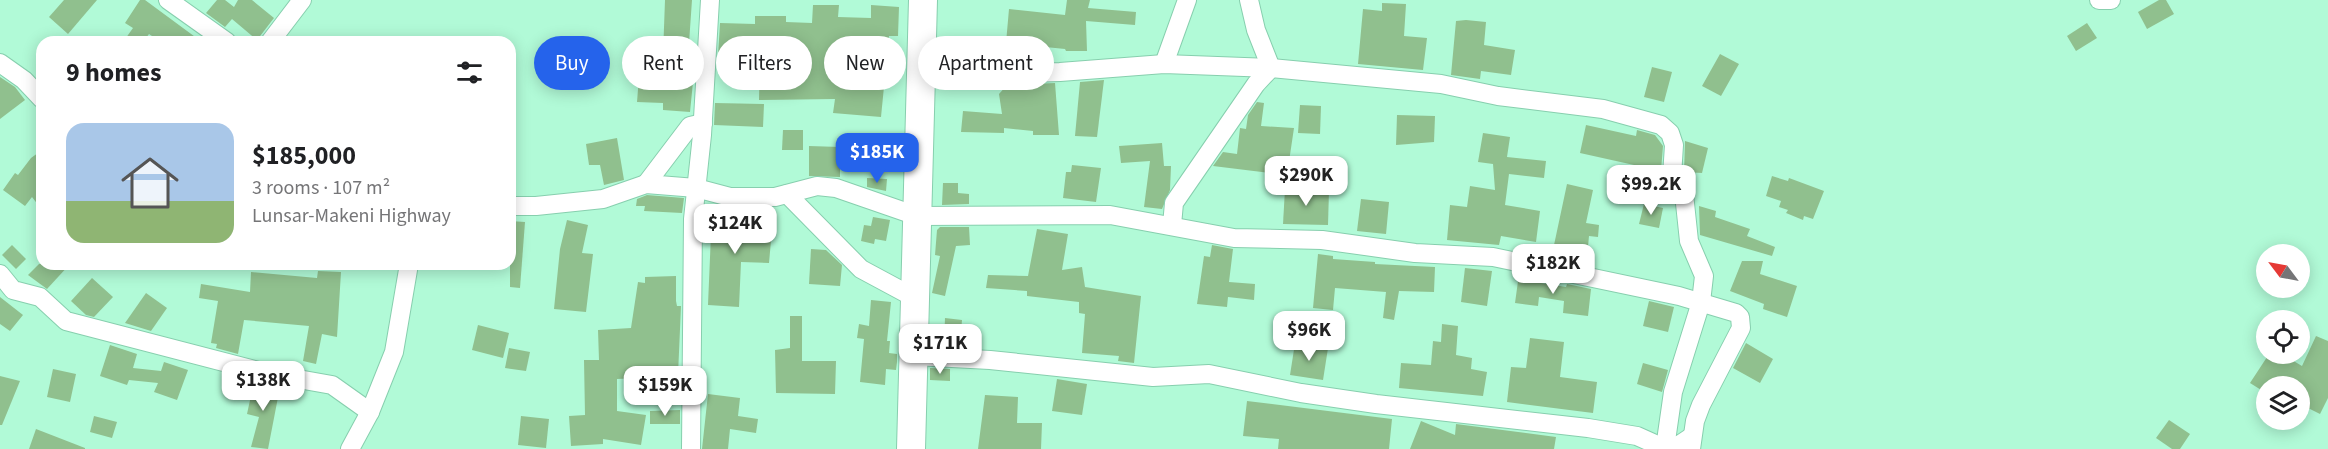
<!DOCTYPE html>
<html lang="en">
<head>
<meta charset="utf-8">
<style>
	body { margin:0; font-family:"Source Sans 3",sans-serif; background:#f2f2f2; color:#202124; height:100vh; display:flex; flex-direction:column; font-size:22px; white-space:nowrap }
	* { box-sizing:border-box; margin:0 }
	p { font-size:20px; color:#757577 }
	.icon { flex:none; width:33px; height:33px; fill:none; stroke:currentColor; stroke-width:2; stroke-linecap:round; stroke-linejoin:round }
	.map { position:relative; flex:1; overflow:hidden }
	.sheet { position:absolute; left:36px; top:36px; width:480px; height:234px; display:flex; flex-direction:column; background:#fff; border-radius:18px; box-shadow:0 3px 15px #0003 }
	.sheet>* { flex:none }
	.top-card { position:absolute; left:534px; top:36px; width:570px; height:54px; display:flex; gap:12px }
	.needle { width:39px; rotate:302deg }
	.controls { position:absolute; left:2256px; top:244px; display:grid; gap:12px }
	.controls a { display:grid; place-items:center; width:54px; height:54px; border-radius:50%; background:#fff; box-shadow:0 3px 15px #0003; font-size:30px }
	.price { position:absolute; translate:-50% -51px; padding:0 14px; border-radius:12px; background:#fff; color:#222; font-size:20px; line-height:39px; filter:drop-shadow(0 2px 3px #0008) }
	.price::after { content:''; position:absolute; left:50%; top:36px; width:18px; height:14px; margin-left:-9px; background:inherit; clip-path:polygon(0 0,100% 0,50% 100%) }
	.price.selected { background:#2563eb; color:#fff }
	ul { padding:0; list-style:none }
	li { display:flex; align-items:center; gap:18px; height:150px; padding:0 30px }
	li span { display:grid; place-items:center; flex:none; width:168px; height:120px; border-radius:18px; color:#555 }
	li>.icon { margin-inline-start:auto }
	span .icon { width:72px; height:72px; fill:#fffc; stroke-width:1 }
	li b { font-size:26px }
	h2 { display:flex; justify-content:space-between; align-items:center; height:72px; padding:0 30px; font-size:26px }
	.chip { padding:0 21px; border-radius:27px; background:#fff; box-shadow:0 3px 15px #0003; font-size:21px; line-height:54px }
	.chip.selected { background:#2563eb; color:#fff }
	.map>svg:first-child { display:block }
	.building { fill:#90c08e }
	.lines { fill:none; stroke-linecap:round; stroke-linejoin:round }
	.street-casing { stroke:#87cfae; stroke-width:20 }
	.primary-casing { stroke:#87cfae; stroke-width:30 }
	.street { stroke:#fff; stroke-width:18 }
	.primary { stroke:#fff; stroke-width:28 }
</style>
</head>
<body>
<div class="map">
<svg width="2328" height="449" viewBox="0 0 2328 449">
	<rect width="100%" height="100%" fill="#b1fad7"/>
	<g class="building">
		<path d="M 64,0 L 97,0 L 68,34 L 49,17 Z"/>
		<path d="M 140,0 L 145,0 L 202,42 L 161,42 L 149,34 L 143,42 L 123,42 L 133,28 L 125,23 Z"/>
		<path d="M 217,0 L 225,0 L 234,7 L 238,0 L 252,0 L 274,18 L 257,40 L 232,19 L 225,27 L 206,13 Z"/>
		<path d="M 665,0 L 692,0 L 687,72 L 694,72 L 690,112 L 663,110 L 663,103 L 637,102 L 641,52 L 663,55 Z"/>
		<path d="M 1067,0 L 1090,0 L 1088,8 L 1136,12 L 1135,25 L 1086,21 L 1087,51 L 1066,51 L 1065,49 L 1006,43 L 1009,9 L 1065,15 Z"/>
		<path d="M 2159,0 L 2166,0 L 2174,14 L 2147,29 L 2138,12 Z"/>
		<path d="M 1382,3 L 1406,4 L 1404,36 L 1427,38 L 1423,70 L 1358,64 L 1363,9 L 1382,11 Z"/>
		<path d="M 813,5 L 839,5 L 838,17 L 871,18 L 871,5 L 899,7 L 898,36 L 889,36 L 881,117 L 833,113 L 835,99 L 759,100 L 760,58 L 718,56 L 720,23 L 755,24 L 755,16 L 786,16 L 786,22 L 812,23 Z"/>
		<path d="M 1466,20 L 1486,22 L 1484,45 L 1515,50 L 1511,75 L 1481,71 L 1480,79 L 1451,75 L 1456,21 Z"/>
		<path d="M 2087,23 L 2097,38 L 2076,51 L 2067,36 Z"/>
		<path d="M 1720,54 L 1739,64 L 1721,96 L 1702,86 Z"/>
		<path d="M 1652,67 L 1672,72 L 1664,102 L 1644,97 Z"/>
		<path d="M 0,77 L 15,87 L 25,100 L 0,119 Z"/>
		<path d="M 1104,80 L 1097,137 L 1075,136 L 1080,82 Z"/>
		<path d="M 1055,83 L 1059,135 L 1033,135 L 1033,131 L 1004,128 L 1004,133 L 961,132 L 963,111 L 1002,114 L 999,94 L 1007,85 Z"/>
		<path d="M 1257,102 L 1264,103 L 1261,126 L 1294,128 L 1287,175 L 1213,166 L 1223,152 L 1237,154 L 1240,128 L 1246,129 L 1248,115 Z"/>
		<path d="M 715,103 L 764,104 L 763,127 L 714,125 Z"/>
		<path d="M 1300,105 L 1321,106 L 1320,134 L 1298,133 Z"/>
		<path d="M 1397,115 L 1435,116 L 1434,142 L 1396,145 Z"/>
		<path d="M 1586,125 L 1636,136 L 1637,130 L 1655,135 L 1663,146 L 1661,171 L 1580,153 Z"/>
		<path d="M 783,130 L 803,130 L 803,150 L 782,150 Z"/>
		<path d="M 1483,133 L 1510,137 L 1507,157 L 1546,161 L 1544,178 L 1509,174 L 1505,205 L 1540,211 L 1536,242 L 1501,236 L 1499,245 L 1447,240 L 1450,205 L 1467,207 L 1470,186 L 1495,190 L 1493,164 L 1478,162 Z"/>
		<path d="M 617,138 L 624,180 L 604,185 L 600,165 L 589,165 L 586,144 Z"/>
		<path d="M 1685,141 L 1708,148 L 1702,173 L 1684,172 Z"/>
		<path d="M 1162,143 L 1164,166 L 1171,166 L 1170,190 L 1162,209 L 1144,207 L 1150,161 L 1121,163 L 1119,146 Z"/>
		<path d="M 809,146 L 840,147 L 840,177 L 809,176 Z"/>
		<path d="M 42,150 L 42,210 L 32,197 L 25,206 L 3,190 L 15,173 L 18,175 L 31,158 Z"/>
		<path d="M 1072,165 L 1101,168 L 1096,202 L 1063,198 L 1066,172 L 1071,172 Z"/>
		<path d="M 1772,176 L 1788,181 L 1789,178 L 1824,191 L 1813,219 L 1804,216 L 1803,220 L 1786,213 L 1788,210 L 1779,207 L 1781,201 L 1766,196 Z"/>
		<path d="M 867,178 L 887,179 L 886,191 L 867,187 Z"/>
		<path d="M 943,183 L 958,183 L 958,193 L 969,194 L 969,204 L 942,205 Z"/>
		<path d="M 1567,184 L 1593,190 L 1586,223 L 1599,225 L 1598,237 L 1589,236 L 1587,257 L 1566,254 L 1567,247 L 1554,245 Z"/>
		<path d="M 1285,189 L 1329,190 L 1328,225 L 1283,224 Z"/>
		<path d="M 647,195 L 684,198 L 682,213 L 644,211 L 645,206 L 636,206 L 637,199 Z"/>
		<path d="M 1361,199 L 1389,202 L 1386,234 L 1357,231 Z"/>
		<path d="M 1644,204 L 1663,208 L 1659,228 L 1639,224 Z"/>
		<path d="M 1699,206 L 1716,211 L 1715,217 L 1750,229 L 1747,236 L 1775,247 L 1772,256 L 1700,235 Z"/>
		<path d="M 761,208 L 774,208 L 769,263 L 741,262 L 739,307 L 708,305 L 712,210 L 730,211 L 729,228 L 760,229 Z"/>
		<path d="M 873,217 L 890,220 L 886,241 L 875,239 L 874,244 L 861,241 L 864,225 L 871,226 Z"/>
		<path d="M 567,220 L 588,225 L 582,253 L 593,254 L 586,312 L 554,309 L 560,249 Z"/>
		<path d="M 510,221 L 525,222 L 520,288 L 510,287 Z"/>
		<path d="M 940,227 L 969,227 L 970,245 L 956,246 L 945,296 L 932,293 L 940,256 L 935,255 L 937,230 Z"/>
		<path d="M 1037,229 L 1068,234 L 1062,270 L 1082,267 L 1085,287 L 1141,296 L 1134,363 L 1118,361 L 1119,356 L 1082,353 L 1085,314 L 1079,313 L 1079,302 L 1027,296 L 1027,291 L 986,288 L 988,275 L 1028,276 Z"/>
		<path d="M 12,245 L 26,259 L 16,269 L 2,255 Z"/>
		<path d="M 1212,245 L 1233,249 L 1229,282 L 1255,284 L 1254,300 L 1228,297 L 1227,307 L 1197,304 L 1204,256 L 1210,257 Z"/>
		<path d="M 811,249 L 826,250 L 842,265 L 840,286 L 809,284 Z"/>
		<path d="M 1318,254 L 1333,256 L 1333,259 L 1375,262 L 1375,264 L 1435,267 L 1434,292 L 1399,291 L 1394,320 L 1383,318 L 1386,292 L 1335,288 L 1333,310 L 1313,308 Z"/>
		<path d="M 1742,261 L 1763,261 L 1760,274 L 1797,286 L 1787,317 L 1763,309 L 1764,304 L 1730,291 Z"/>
		<path d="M 39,264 L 70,264 L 47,289 L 28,275 Z"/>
		<path d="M 1465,268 L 1492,271 L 1487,306 L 1461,302 Z"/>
		<path d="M 318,271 L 341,272 L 337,337 L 322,334 L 316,364 L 303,361 L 309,326 L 244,320 L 238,354 L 216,348 L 217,344 L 211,343 L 218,301 L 199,298 L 201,284 L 250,292 L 251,272 L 317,278 Z"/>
		<path d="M 1519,274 L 1541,279 L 1541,283 L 1566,287 L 1567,284 L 1591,289 L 1588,316 L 1563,313 L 1564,301 L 1539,297 L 1538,306 L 1515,303 Z"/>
		<path d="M 676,276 L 676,301 L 677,306 L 681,306 L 678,375 L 638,375 L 638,378 L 617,379 L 617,411 L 646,415 L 641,445 L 603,439 L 603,444 L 571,446 L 569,416 L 585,415 L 584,360 L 599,360 L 598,330 L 631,328 L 638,282 L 645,283 L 645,277 Z"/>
		<path d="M 92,278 L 113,297 L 94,317 L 86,315 L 71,301 Z"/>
		<path d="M 146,293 L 167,308 L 151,331 L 125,323 Z"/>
		<path d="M 0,297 L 23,315 L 10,331 L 0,324 Z"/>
		<path d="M 871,300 L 891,302 L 887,341 L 890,341 L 889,353 L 897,354 L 897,362 L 896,370 L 886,369 L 885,385 L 860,382 L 864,339 L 857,338 L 859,324 L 869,326 Z"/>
		<path d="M 1649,301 L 1674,307 L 1668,332 L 1643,326 Z"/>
		<path d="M 790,316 L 802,316 L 802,361 L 836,361 L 835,394 L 776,393 L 775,350 L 790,348 Z"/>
		<path d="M 945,318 L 962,320 L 960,345 L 944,344 Z"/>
		<path d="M 1442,324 L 1458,326 L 1456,355 L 1472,358 L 1471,369 L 1487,372 L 1483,396 L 1399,388 L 1401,363 L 1431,365 L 1433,341 L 1441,342 Z"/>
		<path d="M 478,325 L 509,333 L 503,358 L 472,350 Z"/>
		<path d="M 2316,336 L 2328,341 L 2328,398 L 2320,414 L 2300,404 L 2300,387 L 2266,387 L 2266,393 L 2250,383 L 2269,354 L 2282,354 L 2302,366 Z"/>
		<path d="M 1530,338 L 1564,342 L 1560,377 L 1597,382 L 1593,413 L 1507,402 L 1511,367 L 1526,368 Z"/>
		<path d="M 1295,343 L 1328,348 L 1323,380 L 1290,375 Z"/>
		<path d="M 1746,343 L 1773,359 L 1760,383 L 1733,368 Z"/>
		<path d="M 110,345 L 137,354 L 133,368 L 161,371 L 164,362 L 188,370 L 177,400 L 154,392 L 158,383 L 129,380 L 127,385 L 100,376 Z"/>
		<path d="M 509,348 L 530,352 L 526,371 L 505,368 Z"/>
		<path d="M 1643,363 L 1668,370 L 1662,392 L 1637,384 Z"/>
		<path d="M 930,368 L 950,369 L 950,381 L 930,380 Z"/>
		<path d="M 53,369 L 76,374 L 70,402 L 47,397 Z"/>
		<path d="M 0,376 L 20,381 L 2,425 L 0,425 Z"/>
		<path d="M 1057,379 L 1087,384 L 1082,415 L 1052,411 Z"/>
		<path d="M 254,382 L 280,387 L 268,449 L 251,447 L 259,417 L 247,414 Z"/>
		<path d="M 708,394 L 740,398 L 738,416 L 758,419 L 756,433 L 730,429 L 728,449 L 702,449 Z"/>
		<path d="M 985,395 L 1018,397 L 1017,423 L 1042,423 L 1041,449 L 978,449 Z"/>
		<path d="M 1247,401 L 1392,419 L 1389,449 L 1278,449 L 1279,439 L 1243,436 Z"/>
		<path d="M 680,410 L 680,424 L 650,424 L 650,411 Z"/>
		<path d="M 94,416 L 117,422 L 112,438 L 90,432 Z"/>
		<path d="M 521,416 L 549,419 L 546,448 L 518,445 Z"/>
		<path d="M 2169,420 L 2190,434 L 2180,449 L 2172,449 L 2156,438 Z"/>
		<path d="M 1421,421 L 1455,435 L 1456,424 L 1556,437 L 1554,449 L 1410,449 Z"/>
		<path d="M 36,429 L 85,448 L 85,449 L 29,449 Z"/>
	</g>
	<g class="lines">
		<g class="street-casing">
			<g id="street">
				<path d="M 168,0 L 227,42"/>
				<path d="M 2099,0 L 2111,0"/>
				<path d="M 270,42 L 302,0"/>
				<path d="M 0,63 L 24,80 L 42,99"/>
				<path d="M 1164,64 L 1187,0"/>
				<path d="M 920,76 L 1060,72 L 1164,64 L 1271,68 L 1441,84 L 1498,96 L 1603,109 L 1661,125 L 1670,133 L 1674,145 L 1672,176 L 1684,194 L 1689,241 L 1704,276 L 1701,302 L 1673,392 L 1665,448 L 1679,445 L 1691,437"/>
				<path d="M 646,184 L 690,126 L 703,123"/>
				<path d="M 787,194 L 861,269 L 915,298"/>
				<path d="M 510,206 L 536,206 L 603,199 L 646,184 L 696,188 L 730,197 L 775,197 L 817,186 L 836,188 L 917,216 L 1110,215 L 1234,238 L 1322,240 L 1415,253 L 1493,257 L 1679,296 L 1736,313 L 1740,317 L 1741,328 L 1701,405 L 1695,421 L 1691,449"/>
				<path d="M 1172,225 L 1174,203 L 1256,84 L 1271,68 L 1256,30 L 1249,0"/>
				<path d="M 0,274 L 13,290 L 40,297 L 66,321 L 270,374 L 332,385 L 370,412"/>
				<path d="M 914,356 L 990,360 L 1153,377 L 1209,374 L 1301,393 L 1376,404 L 1588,428 L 1637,436 L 1666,449"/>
				<path d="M 350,449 L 370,412 L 394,352 L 409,264"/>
				<path d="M 691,449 L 693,219 L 702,135 L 710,0"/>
			</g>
		</g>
		<g class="primary-casing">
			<path id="primary" d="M 911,449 L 923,0"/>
		</g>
		<use href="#street" class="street"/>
		<use href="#primary" class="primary"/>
	</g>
</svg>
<div class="controls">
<a><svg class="needle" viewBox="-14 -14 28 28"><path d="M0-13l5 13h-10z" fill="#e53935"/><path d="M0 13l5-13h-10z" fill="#757577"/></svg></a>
<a><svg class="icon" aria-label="locate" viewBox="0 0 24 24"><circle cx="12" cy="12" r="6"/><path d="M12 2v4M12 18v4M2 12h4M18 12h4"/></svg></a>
<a><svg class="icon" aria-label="layers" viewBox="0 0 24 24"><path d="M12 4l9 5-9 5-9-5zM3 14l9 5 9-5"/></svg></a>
</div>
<b class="price selected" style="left:877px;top:184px">$185K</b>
<b class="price" style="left:1306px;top:207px">$290K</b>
<b class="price" style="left:1651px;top:216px">$99.2K</b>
<b class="price" style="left:735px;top:255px">$124K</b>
<b class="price" style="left:1553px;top:295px">$182K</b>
<b class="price" style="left:1309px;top:362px">$96K</b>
<b class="price" style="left:940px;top:375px">$171K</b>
<b class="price" style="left:263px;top:412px">$138K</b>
<b class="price" style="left:665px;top:417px">$159K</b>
<div class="top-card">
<a class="chip selected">Buy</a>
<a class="chip">Rent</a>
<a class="chip">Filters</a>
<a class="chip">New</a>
<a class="chip">Apartment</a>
</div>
<section class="sheet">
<h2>9 homes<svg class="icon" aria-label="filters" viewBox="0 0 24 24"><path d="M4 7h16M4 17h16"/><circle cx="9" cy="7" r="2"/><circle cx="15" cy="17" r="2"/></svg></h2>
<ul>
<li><span style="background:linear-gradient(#a9c7e8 65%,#8fb573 0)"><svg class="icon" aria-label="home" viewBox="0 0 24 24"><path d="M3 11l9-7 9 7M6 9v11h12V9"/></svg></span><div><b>$185,000</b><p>3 rooms · 107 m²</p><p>Lunsar-Makeni Highway</p></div></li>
</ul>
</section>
</div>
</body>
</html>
